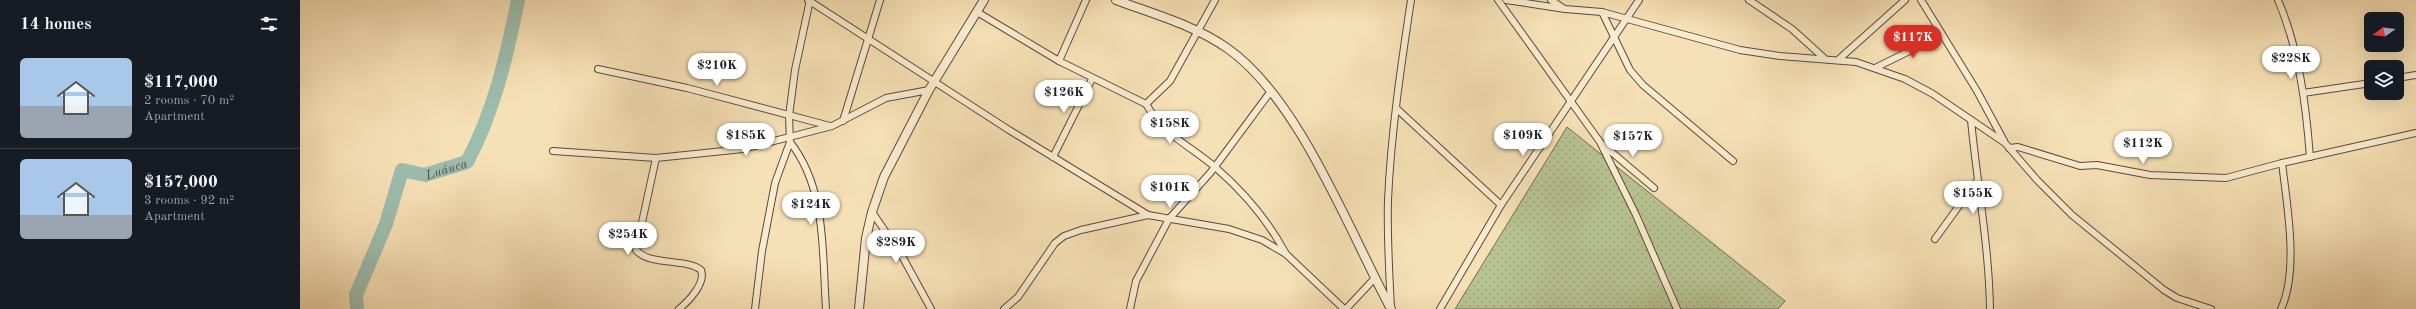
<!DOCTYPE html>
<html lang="en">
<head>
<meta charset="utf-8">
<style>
	body { margin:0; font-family:"Old Standard TT",serif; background:#20242c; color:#f1f3f6; height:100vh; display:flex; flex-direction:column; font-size:15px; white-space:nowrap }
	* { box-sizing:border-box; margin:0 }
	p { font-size:13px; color:#9ea1a6 }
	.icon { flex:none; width:22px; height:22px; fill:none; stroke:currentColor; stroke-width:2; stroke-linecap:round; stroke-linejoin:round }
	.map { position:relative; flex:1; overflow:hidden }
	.panel { display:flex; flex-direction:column; background:#171b24; width:300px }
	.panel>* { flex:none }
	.needle { width:26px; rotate:256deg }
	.fabs { position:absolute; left:2064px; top:12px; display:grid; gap:8px }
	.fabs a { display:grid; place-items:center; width:40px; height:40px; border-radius:6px; background:#171b24; box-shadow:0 4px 16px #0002; font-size:20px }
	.price { position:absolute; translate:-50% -34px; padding:0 9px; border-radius:14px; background:#fff; color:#222; font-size:13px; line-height:26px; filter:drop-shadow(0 1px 2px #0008) }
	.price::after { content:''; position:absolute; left:50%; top:24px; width:12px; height:9px; margin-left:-6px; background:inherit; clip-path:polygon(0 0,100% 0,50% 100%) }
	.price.active { background:#d93025; color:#fff }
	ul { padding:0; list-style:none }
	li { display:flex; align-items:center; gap:12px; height:100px; padding:0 20px }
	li+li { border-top:1px solid #363941 }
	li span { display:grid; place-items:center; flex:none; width:112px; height:80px; border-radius:6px; color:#555 }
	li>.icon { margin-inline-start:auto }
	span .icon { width:48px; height:48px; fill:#fffc; stroke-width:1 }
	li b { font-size:17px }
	h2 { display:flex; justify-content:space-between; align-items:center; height:48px; padding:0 20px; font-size:17px }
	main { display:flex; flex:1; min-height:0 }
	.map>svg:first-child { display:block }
	.grass { fill:url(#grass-dots); stroke:#6e6e51 }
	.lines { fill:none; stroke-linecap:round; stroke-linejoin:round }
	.river { stroke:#9dbdaf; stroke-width:14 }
	.minor-casing { stroke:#584b39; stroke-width:8 }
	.tertiary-casing { stroke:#584b39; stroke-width:10 }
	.minor { stroke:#f9ebcf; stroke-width:6 }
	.tertiary { stroke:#f9ebcf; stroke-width:8 }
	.labels { text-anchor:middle; stroke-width:3; stroke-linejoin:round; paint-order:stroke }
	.water-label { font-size:13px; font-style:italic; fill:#4e5248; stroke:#f9ebcf }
</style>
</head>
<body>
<main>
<section class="panel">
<h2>14 homes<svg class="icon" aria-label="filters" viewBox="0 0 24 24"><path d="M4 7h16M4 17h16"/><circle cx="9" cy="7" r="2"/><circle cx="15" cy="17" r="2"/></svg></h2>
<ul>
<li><span style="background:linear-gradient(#a9c7e8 60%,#9aa5b1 0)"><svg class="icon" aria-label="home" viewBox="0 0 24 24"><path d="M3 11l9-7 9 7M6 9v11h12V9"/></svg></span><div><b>$117,000</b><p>2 rooms · 70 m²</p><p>Apartment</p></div></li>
<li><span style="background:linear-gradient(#a9c7e8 70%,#9aa5b1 0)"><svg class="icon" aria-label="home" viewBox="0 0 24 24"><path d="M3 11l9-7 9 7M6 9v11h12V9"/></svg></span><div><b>$157,000</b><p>3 rooms · 92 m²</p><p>Apartment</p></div></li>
</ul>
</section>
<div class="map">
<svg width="2116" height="309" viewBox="0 0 2116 309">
	<defs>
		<pattern id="grass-dots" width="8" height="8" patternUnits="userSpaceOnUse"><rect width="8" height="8" fill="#b7c392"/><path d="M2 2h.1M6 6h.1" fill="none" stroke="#9da77d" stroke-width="1.8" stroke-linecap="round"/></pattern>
	</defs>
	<rect width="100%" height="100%" fill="#f6e0b5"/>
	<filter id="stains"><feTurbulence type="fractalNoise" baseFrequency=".005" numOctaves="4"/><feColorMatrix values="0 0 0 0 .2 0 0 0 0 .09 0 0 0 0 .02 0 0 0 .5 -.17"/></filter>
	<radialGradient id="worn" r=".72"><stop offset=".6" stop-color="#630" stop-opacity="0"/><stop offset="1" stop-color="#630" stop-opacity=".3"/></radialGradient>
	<path class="grass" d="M 1267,127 L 1485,301 L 1478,309 L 1155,309 Z"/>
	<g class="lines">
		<path class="river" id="s1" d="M 57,309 L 56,295 L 86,224 L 102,170 L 125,175 L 167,162 C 194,112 207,55 218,0"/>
		<g class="minor-casing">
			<g id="minor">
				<path d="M 508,0 L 709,130 L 848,215"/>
				<path d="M 1198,0 L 1300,142 L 1336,215 L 1377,309"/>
				<path d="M 1206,0 L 1265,9 L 1302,12 L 1440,50 L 1480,56 L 1556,62 L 1605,79 L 1633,94 L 1705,143 L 1737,180 L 1772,215 L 1864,290 L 1877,298 L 1911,309"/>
				<path d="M 1251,0 L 1263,8"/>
				<path d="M 1449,0 L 1492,29 L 1524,58"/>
				<path d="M 1621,0 L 1677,91 L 1704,141"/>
				<path d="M 1978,0 C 1999,49 2006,105 2010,157"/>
				<path d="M 677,12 L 759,61 L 846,104 L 870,81 L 915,0"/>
				<path d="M 1302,12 L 1330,70 L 1343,85 L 1433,161"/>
				<path d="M 1538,60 L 1605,0"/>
				<path d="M 759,61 L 786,0"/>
				<path d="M 1577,67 L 1642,35"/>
				<path d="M 298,69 L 387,88 L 530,126"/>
				<path d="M 2097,78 L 2116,75"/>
				<path d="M 2003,93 L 2071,83"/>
				<path d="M 846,104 C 864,135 890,146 915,167 C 945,193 968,220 986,254"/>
				<path d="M 1097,109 L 1201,205"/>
				<path d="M 1671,120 C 1677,183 1689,246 1690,309"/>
				<path d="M 543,121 L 580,0"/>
				<path d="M 490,142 C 527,189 522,252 526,309"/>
				<path d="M 1302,144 L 1354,188"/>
				<path d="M 1709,148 L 1718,147 L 1780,166 L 1797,165 L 1850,175 L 1926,178 L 1982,163"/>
				<path d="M 253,151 L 356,158 L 443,149 L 532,126 L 586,98 L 629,90"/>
				<path d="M 753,157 L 792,79"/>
				<path d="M 356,158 L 336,250 C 349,266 386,258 401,270 C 406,283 389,301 379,309"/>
				<path d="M 572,212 L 602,256 L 631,309"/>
				<path d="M 1635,239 L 1677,181"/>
				<path d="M 1091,307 C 1089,271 1087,236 1088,200 C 1091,133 1101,66 1111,0"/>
				<path d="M 455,309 L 462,251 L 475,183 L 490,142 L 489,116 L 495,70 L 510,0"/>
				<path d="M 704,309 L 718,297 L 755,243 L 764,236 L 781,230 L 848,215 L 929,229 L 962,240 L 986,254 L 1044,309"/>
				<path d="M 830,309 L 836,281 L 869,219 L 911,172 L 971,91"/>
				<path d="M 1046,309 L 1074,279"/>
				<path d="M 1140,309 L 1201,205 L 1339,0"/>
				<path d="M 1981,309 C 1999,271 1987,205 1982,163 L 2116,133"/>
			</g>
		</g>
		<g class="tertiary-casing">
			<g id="tertiary">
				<path d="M 816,0 C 853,14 894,25 927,48 C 999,98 1049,231 1091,309"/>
				<path d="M 559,309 L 566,238 L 572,212 L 584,177 L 629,90 L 684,0"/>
			</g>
		</g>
		<use href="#minor" class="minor"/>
		<use href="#tertiary" class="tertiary"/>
	</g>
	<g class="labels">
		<g class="water-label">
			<text dy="5" stroke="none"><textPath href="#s1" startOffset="193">Luáuca</textPath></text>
		</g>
	</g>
	<rect width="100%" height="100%" filter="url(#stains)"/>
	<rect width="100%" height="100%" fill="url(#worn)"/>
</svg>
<div class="fabs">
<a><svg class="needle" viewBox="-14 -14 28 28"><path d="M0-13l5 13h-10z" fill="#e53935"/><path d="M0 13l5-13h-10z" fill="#9ea1a6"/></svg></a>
<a><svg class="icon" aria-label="layers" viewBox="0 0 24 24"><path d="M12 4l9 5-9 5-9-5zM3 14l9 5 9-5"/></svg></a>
</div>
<b class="price active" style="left:1613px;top:59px">$117K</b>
<b class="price" style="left:1991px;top:80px">$228K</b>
<b class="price" style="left:417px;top:87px">$210K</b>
<b class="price" style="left:764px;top:114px">$126K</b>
<b class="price" style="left:870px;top:145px">$158K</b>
<b class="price" style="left:446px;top:157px">$185K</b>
<b class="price" style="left:1223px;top:157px">$109K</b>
<b class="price" style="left:1333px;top:158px">$157K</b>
<b class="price" style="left:1843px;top:165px">$112K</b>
<b class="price" style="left:870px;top:209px">$101K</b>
<b class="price" style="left:1673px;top:215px">$155K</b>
<b class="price" style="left:511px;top:226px">$124K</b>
<b class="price" style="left:328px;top:256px">$254K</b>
<b class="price" style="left:596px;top:264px">$289K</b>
</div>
</main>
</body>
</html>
